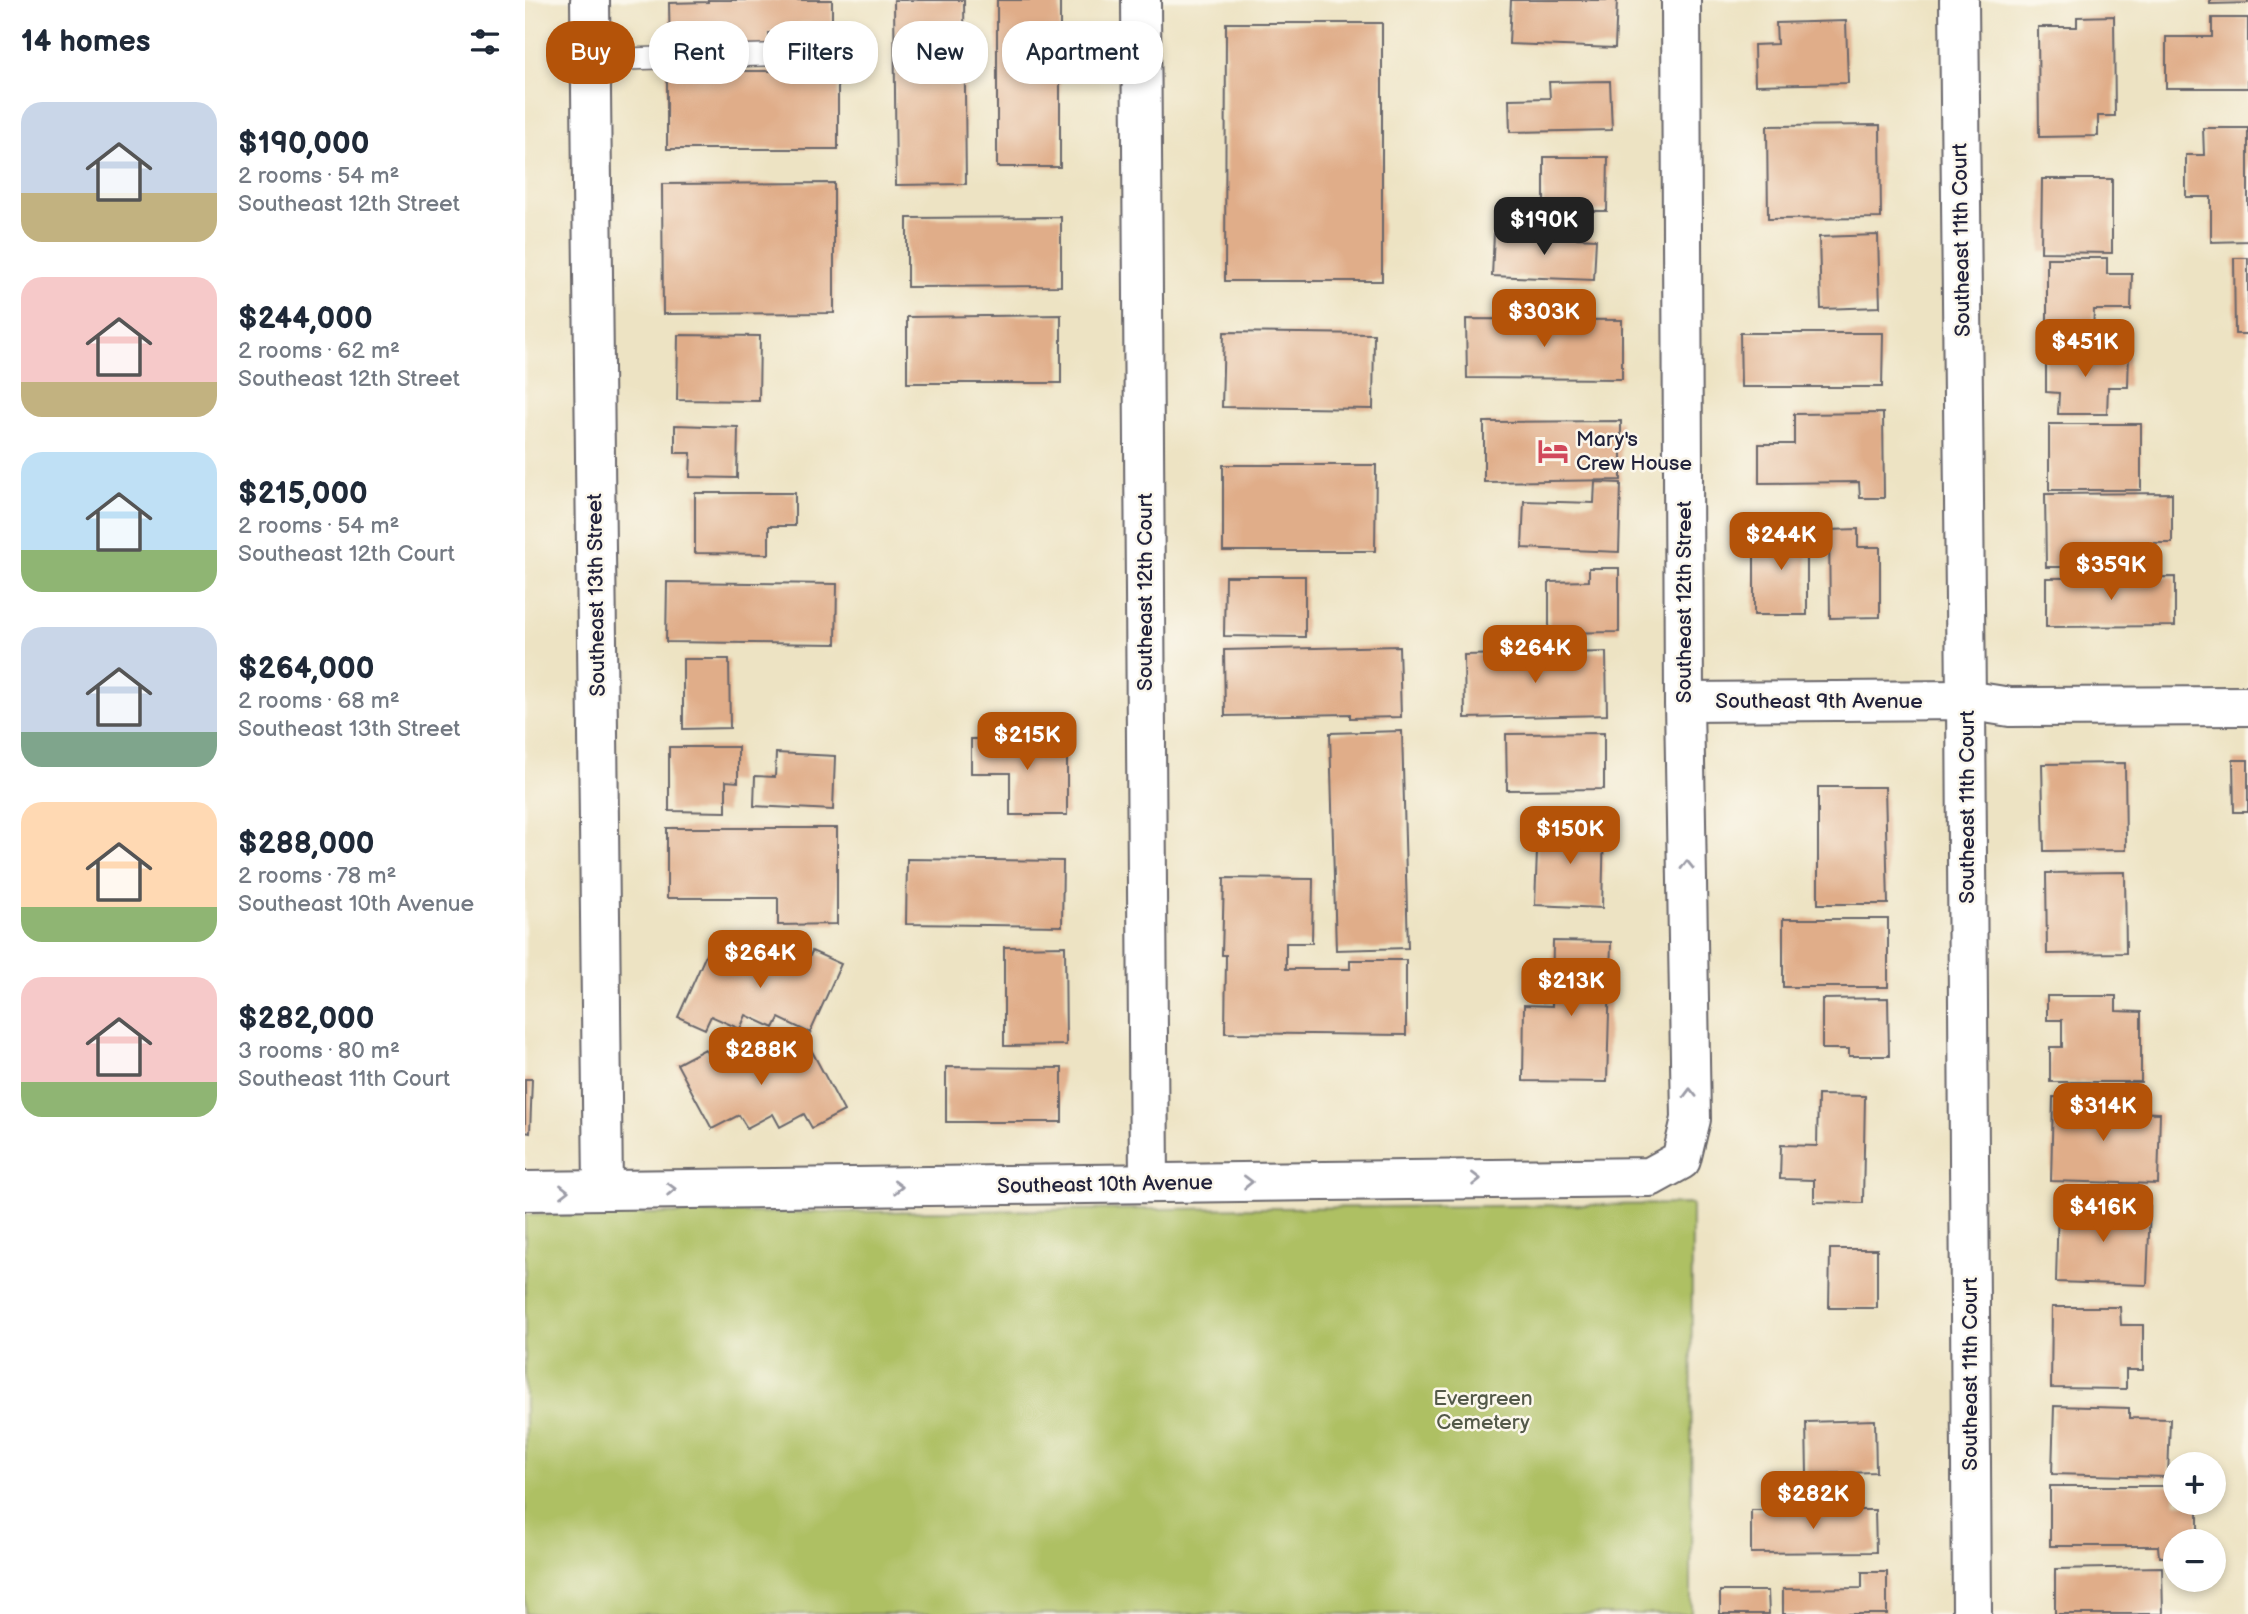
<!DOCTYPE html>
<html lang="en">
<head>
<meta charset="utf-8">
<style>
	body { margin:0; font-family:"Balsamiq Sans",sans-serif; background:#f6f6f7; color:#1f2937; height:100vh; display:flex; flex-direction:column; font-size:26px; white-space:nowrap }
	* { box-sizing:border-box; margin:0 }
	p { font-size:23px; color:#747a83 }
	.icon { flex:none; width:38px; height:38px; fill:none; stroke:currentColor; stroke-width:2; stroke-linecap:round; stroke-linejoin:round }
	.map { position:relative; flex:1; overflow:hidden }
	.drawer { display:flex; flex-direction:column; background:#fff; width:525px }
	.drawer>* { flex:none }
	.banner { position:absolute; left:21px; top:21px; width:665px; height:63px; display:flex; gap:14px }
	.controls { position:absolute; left:1638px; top:1452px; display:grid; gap:14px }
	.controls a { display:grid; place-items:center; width:63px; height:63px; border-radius:50%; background:#fff; box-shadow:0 4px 10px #0003; font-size:35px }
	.price { position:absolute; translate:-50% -60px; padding:0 16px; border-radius:14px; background:#b45309; color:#fff; font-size:23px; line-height:46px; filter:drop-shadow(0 2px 4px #0008) }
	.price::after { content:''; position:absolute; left:50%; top:42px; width:21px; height:16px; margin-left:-10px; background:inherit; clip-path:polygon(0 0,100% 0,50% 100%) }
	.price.current { background:#222; color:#fff }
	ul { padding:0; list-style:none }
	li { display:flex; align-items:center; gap:21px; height:175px; padding:0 21px }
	li span { display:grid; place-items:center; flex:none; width:196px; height:140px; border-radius:21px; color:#555 }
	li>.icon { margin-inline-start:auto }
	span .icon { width:84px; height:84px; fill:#fffc; stroke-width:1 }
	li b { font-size:30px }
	h2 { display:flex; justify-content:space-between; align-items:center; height:84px; padding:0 21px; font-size:30px }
	.chip { padding:0 24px; border-radius:28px; background:#fff; box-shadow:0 4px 10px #0003; font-size:24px; line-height:63px }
	.chip.current { background:#b45309; color:#fff }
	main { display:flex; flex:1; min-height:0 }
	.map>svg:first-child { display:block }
	.green { fill:#aec064; stroke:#687150; stroke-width:2 }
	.building { fill:#e0ad89 }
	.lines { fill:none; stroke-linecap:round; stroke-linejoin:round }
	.service-casing { stroke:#69666b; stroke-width:24 }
	.minor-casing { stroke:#69666b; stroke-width:42 }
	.service { stroke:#fff; stroke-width:21 }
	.minor { stroke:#fff; stroke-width:38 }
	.oneway { stroke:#9c9ca7 }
	.labels { text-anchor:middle; stroke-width:5; stroke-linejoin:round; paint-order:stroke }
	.street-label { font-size:21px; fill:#22223b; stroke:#fbf7ec }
	.poi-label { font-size:21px; fill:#22223b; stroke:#fbf7ec; text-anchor:start }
	.park-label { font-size:21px; fill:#535949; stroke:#fbf7ec }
</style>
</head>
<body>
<main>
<section class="drawer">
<h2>14 homes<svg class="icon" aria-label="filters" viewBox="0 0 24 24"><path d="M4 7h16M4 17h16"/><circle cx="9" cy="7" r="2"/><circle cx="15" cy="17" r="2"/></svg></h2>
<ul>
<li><span style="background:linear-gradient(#c9d6e8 65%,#c2b280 0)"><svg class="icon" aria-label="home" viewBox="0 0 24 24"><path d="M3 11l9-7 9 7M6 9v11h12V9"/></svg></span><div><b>$190,000</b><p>2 rooms · 54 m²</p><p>Southeast 12th Street</p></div></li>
<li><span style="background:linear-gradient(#f6c9c9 75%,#c2b280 0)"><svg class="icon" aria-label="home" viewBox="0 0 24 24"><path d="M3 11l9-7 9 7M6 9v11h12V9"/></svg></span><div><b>$244,000</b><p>2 rooms · 62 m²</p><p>Southeast 12th Street</p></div></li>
<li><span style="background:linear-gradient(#bfe0f5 70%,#8fb573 0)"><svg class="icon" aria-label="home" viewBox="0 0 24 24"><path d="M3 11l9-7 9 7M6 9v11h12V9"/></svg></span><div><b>$215,000</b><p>2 rooms · 54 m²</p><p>Southeast 12th Court</p></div></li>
<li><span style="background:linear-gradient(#c9d6e8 75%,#7fa58c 0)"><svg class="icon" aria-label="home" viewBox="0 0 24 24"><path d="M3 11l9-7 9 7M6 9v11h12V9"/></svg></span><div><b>$264,000</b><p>2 rooms · 68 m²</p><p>Southeast 13th Street</p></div></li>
<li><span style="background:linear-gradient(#ffd9b3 75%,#8fb573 0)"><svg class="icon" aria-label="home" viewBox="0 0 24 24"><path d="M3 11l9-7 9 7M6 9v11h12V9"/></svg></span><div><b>$288,000</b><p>2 rooms · 78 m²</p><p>Southeast 10th Avenue</p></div></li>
<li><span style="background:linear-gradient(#f6c9c9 75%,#8fb573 0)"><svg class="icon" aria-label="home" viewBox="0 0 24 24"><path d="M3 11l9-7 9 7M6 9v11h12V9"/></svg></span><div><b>$282,000</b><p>3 rooms · 80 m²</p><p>Southeast 11th Court</p></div></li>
</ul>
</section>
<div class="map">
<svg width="1723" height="1614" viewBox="0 0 1723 1614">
	<rect width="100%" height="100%" fill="#fbf7ec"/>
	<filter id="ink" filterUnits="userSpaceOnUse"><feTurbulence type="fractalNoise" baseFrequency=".0143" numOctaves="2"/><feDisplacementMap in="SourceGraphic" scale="14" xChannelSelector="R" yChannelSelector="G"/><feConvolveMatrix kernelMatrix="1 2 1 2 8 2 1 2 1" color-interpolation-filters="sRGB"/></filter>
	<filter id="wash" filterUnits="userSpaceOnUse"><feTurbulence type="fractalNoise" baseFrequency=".00686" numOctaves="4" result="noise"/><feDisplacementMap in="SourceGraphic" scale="28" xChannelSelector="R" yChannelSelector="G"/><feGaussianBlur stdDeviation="1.57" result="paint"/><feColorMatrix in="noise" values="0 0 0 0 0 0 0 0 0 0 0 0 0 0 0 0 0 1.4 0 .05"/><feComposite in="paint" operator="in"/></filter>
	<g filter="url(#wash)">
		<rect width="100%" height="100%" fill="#ede3c3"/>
		<path class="green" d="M 1167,1204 L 1166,1614 L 0,1614 L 0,1215 Z"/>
		<g id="blocks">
			<g class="building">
				<path d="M 183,0 L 307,0 L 307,23 L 274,23 L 274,33 L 244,33 L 245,52 L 145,53 L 144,3 L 183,2 Z"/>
				<path d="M 369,0 L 439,0 L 441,184 L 371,185 Z"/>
				<rect x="472" y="0" width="63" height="167"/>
				<path d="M 986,0 L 1092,0 L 1090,48 L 984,44 Z"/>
				<path d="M 1685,0 L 1723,0 L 1723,3 L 1685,4 Z"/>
				<path d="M 1589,16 L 1590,116 L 1573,116 L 1573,136 L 1514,137 L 1513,27 L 1552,27 L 1552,17 Z"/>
				<path d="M 1687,18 L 1723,18 L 1723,88 L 1641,88 L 1641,37 L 1687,37 Z"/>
				<path d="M 1321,21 L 1323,83 L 1230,85 L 1229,45 L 1252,44 L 1251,23 Z"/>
				<path d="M 701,23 L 857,23 L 857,281 L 700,281 Z"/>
				<path d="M 273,60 L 313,60 L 313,149 L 142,149 L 142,71 L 272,71 Z"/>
				<path d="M 1085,81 L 1087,130 L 985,132 L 984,99 L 1025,98 L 1024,82 Z"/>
				<path d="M 1355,125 L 1356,218 L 1243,219 L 1242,126 Z"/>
				<path d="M 1678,128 L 1723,128 L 1723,241 L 1686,242 L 1686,197 L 1661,197 L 1661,155 L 1679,155 Z"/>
				<path d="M 1019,157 L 1083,157 L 1082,211 L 1019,211 Z"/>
				<path d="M 1517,179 L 1587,179 L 1587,253 L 1516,252 Z"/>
				<path d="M 309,183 L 309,313 L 138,314 L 137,184 Z"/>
				<path d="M 536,217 L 536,286 L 382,287 L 382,218 Z"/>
				<path d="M 969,234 L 1071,239 L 1069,280 L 967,276 Z"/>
				<path d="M 1353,235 L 1355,307 L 1296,309 L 1294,237 Z"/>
				<path d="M 1522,258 L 1582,258 L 1582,274 L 1607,274 L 1606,310 L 1569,310 L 1568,332 L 1522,332 Z"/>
				<path d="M 1709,258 L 1723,258 L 1723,334 L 1710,334 Z"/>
				<path d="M 536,315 L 536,383 L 382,383 L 382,317 Z"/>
				<path d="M 941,319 L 1097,320 L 1097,379 L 942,378 Z"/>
				<path d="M 699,332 L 849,334 L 848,409 L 697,407 Z"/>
				<path d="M 1215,333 L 1358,333 L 1357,387 L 1216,387 Z"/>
				<path d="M 153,335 L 235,336 L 234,401 L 152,400 Z"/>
				<path d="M 1521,350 L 1604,351 L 1603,387 L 1583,387 L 1582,414 L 1533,414 L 1534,393 L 1521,392 Z"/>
				<path d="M 1358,413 L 1359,498 L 1335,498 L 1334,482 L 1234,483 L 1234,444 L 1269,444 L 1269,414 Z"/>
				<path d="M 1096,421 L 1096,480 L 959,482 L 959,422 Z"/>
				<rect x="1524" y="424" width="92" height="66"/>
				<path d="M 150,425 L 213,427 L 212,478 L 165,477 L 166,453 L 150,453 Z"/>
				<path d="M 698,465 L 851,465 L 850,551 L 698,551 Z"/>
				<path d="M 1070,482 L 1096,483 L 1094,552 L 997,548 L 999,501 L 1069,503 Z"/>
				<path d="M 170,493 L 270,493 L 270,526 L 244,526 L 244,554 L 170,553 Z"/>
				<path d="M 1647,493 L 1647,543 L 1605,543 L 1605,567 L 1521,567 L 1520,494 Z"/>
				<path d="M 1333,529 L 1333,547 L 1355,547 L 1355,617 L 1305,618 L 1304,530 Z"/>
				<rect x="1229" y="530" width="53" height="85"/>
				<path d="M 1064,568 L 1094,568 L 1094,632 L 1024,633 L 1024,582 L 1064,581 Z"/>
				<path d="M 700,576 L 780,576 L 780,637 L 699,636 Z"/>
				<path d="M 1650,577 L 1650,626 L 1521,627 L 1521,578 Z"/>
				<path d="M 142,582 L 312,584 L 311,644 L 141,642 Z"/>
				<path d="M 874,646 L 876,717 L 825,718 L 825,714 L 700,716 L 699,650 Z"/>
				<path d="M 1081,652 L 1082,715 L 940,718 L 939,655 Z"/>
				<path d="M 158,659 L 204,659 L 205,728 L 158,729 Z"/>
				<path d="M 877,731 L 883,948 L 811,950 L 805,733 Z"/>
				<path d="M 1079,733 L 1079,789 L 982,790 L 981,734 Z"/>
				<path d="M 542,738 L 542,815 L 485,815 L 485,773 L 446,773 L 446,739 Z"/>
				<path d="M 144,747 L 213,747 L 213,782 L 201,781 L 201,812 L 144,811 Z"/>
				<path d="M 251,753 L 310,756 L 308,810 L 229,806 L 230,776 L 250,777 Z"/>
				<path d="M 1708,760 L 1723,760 L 1723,812 L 1709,812 Z"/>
				<path d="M 1600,763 L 1601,850 L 1519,851 L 1517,764 Z"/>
				<path d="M 1293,787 L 1360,787 L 1363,904 L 1293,904 Z"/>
				<path d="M 1013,825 L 1079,827 L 1077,908 L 1010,905 Z"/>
				<path d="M 142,828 L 312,828 L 312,924 L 253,925 L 253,898 L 142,898 Z"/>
				<path d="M 382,859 L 538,861 L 537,926 L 381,924 Z"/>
				<path d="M 1600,872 L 1601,953 L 1522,954 L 1521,873 Z"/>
				<path d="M 699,878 L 788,879 L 787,943 L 761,943 L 761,969 L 825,969 L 825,960 L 881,960 L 881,1035 L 700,1033 L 701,955 L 697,955 Z"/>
				<rect x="1258" y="919" width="105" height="68"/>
				<path d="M 1028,941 L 1086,942 L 1082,1082 L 998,1081 L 999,1005 L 1027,1006 Z"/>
				<path d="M 540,946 L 541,1045 L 479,1046 L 479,947 Z"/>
				<path d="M 183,950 L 213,964 L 219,951 L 248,964 L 254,950 L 282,963 L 287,951 L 316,964 L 285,1033 L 254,1018 L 249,1028 L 221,1015 L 215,1029 L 186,1016 L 180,1029 L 153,1017 Z"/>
				<path d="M 1522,996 L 1591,996 L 1591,1011 L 1616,1012 L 1616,1082 L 1525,1082 L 1525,1047 L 1537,1047 L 1537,1020 L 1522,1020 Z"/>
				<path d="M 1363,998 L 1364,1056 L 1324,1056 L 1324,1049 L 1297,1049 L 1297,999 Z"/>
				<path d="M 245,1044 L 254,1061 L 283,1044 L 319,1111 L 287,1128 L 279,1114 L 255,1127 L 248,1114 L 222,1128 L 214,1115 L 187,1129 L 152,1064 L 180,1049 L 186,1061 L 212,1046 L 218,1058 Z"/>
				<path d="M 421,1067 L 537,1068 L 537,1122 L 421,1122 Z"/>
				<path d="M 0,1079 L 7,1079 L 5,1133 L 0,1132 Z"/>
				<path d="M 1293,1095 L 1340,1096 L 1338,1203 L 1289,1202 L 1289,1180 L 1255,1179 L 1256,1145 L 1292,1146 Z"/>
				<path d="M 1528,1097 L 1594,1098 L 1594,1112 L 1635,1113 L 1633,1184 L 1526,1181 Z"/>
				<path d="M 1533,1203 L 1625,1206 L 1622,1285 L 1531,1282 Z"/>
				<path d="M 1305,1249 L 1352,1249 L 1352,1308 L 1304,1308 Z"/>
				<path d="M 1527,1307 L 1595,1307 L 1596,1325 L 1618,1325 L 1618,1370 L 1601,1370 L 1601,1389 L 1526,1388 Z"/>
				<path d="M 1529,1406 L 1604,1408 L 1604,1418 L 1645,1419 L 1643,1477 L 1527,1474 Z"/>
				<path d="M 1350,1420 L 1351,1472 L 1282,1474 L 1281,1422 Z"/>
				<path d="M 1525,1486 L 1650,1486 L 1650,1503 L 1673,1503 L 1673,1542 L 1650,1542 L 1650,1557 L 1634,1557 L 1633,1546 L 1525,1546 Z"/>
				<path d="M 1226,1510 L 1350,1510 L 1351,1552 L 1226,1553 Z"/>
				<path d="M 1637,1567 L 1638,1614 L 1530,1614 L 1530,1569 Z"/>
				<path d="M 1337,1572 L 1362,1572 L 1362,1614 L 1258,1614 L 1258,1589 L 1337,1588 Z"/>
				<path d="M 1195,1591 L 1243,1591 L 1244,1614 L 1195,1614 Z"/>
			</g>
		</g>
	</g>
	<g filter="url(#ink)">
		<use href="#blocks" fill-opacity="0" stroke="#69666b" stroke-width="2"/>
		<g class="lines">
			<g class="service-casing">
				<path id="service" d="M 65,60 L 310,53"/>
			</g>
			<g class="minor-casing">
				<g id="minor">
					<path d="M 65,0 L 78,1190"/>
					<path d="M 616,0 L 624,1183"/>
					<path d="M 1434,0 L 1441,700 L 1447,1614"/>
					<path d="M 1159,702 L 1441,700 L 1485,707 L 1723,706"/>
					<path d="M 0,1191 L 1125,1177 L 1156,1160 L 1166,1119 L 1159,702 L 1156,0"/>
				</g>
			</g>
			<use href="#service" class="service"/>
			<use href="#minor" class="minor"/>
		</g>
		<defs><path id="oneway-chevron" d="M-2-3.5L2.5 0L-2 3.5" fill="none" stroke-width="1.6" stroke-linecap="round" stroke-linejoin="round" transform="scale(1.75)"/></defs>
		<g class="oneway">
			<use href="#oneway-chevron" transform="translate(1162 865) rotate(-91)"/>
			<use href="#oneway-chevron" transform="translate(1165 1093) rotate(-91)"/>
			<use href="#oneway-chevron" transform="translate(951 1179) rotate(-1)"/>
			<use href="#oneway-chevron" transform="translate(723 1182) rotate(-1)"/>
			<use href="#oneway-chevron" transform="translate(373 1187) rotate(-1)"/>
			<use href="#oneway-chevron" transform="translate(146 1189) rotate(-1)"/>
			<use href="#oneway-chevron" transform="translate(39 1191)"/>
		</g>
	</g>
	<defs>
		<g id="hotel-bare" transform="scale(2.415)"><path d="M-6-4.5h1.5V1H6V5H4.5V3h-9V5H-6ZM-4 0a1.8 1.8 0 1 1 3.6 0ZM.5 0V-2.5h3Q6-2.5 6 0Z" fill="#d1495b" stroke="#fbf7ec" stroke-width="2.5" paint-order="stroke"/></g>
	</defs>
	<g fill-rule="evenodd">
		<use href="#hotel-bare" x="1028" y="451"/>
	</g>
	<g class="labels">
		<g class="street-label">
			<text transform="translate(1436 240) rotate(-91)" y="7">Southeast 11th Court</text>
			<text transform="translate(620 592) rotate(-90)" y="7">Southeast 12th Court</text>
			<text transform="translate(71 595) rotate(-91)" y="7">Southeast 13th Street</text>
			<text transform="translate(1159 602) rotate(-90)" y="7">Southeast 12th Street</text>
			<text x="1294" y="708">Southeast 9th Avenue</text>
			<text transform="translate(1442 807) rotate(-90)" y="7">Southeast 11th Court</text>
			<text transform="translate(580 1184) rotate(-1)" y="7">Southeast 10th Avenue</text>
			<text transform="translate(1445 1374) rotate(-90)" y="7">Southeast 11th Court</text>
		</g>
		<g class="poi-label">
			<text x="1051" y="446">Mary's<tspan x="1051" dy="24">Crew House</tspan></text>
		</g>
		<g class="park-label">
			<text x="958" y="1405">Evergreen<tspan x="958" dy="24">Cemetery</tspan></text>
		</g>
	</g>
</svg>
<div class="controls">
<a>+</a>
<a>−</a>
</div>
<b class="price current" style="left:1019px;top:257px">$190K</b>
<b class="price" style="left:1019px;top:349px">$303K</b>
<b class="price" style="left:1560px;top:379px">$451K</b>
<b class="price" style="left:1256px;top:572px">$244K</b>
<b class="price" style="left:1586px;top:602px">$359K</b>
<b class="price" style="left:1010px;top:685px">$264K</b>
<b class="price" style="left:502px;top:772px">$215K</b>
<b class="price" style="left:1045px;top:866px">$150K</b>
<b class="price" style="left:235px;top:990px">$264K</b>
<b class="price" style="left:1046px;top:1018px">$213K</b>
<b class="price" style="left:236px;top:1087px">$288K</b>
<b class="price" style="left:1578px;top:1143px">$314K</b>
<b class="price" style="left:1578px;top:1244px">$416K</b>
<b class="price" style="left:1288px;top:1531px">$282K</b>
<div class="banner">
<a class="chip current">Buy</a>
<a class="chip">Rent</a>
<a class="chip">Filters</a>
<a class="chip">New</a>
<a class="chip">Apartment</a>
</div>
</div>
</main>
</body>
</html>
